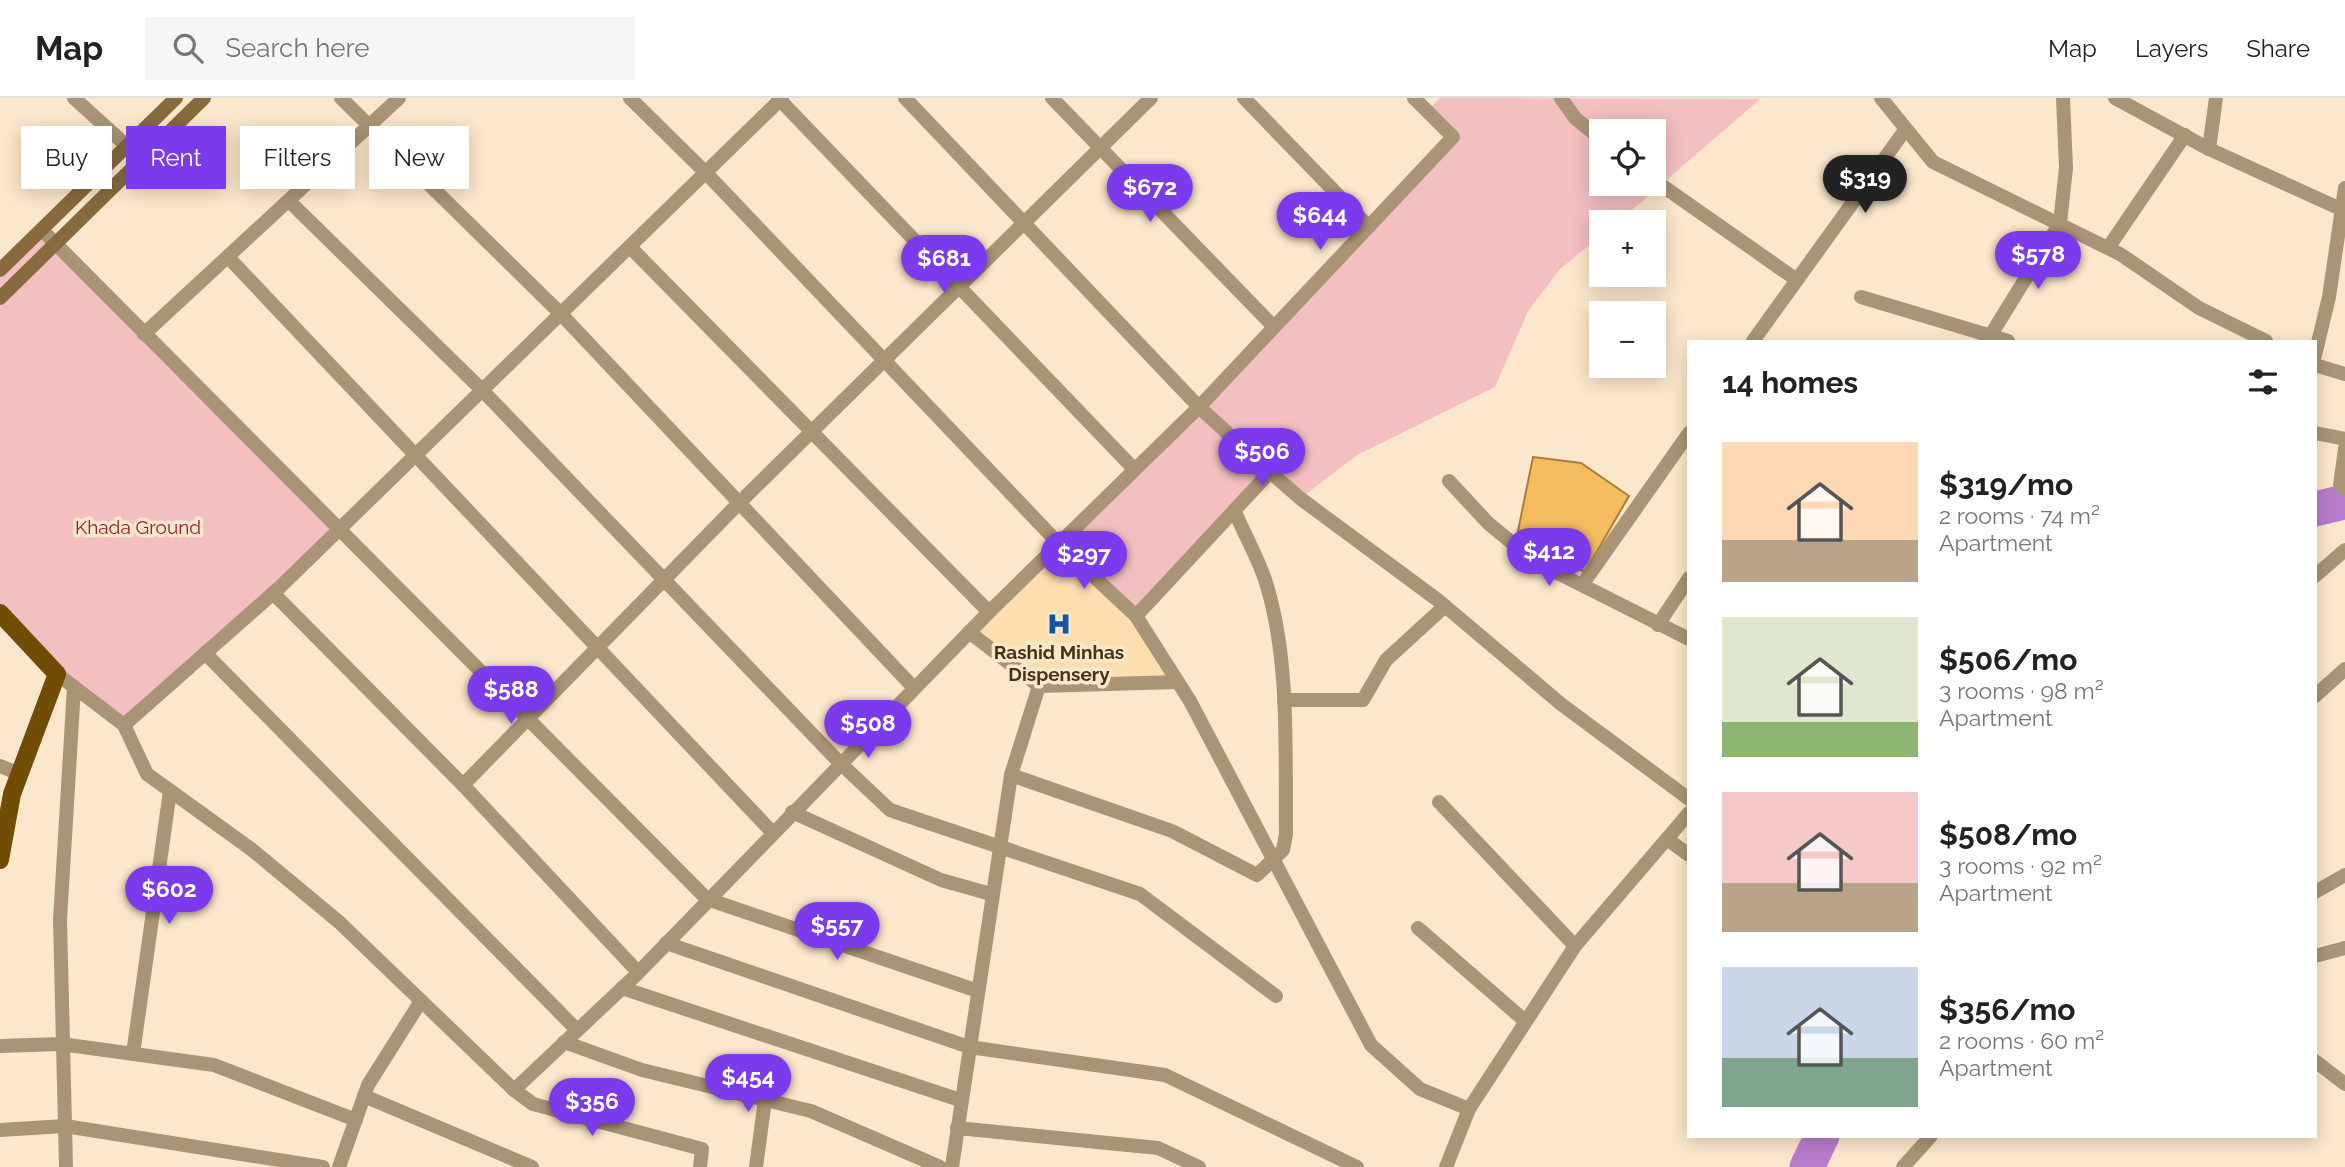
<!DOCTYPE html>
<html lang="en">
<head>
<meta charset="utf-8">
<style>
	body { margin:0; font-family:Raleway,sans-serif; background:#f6f6f6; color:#222; height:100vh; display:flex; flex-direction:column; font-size:26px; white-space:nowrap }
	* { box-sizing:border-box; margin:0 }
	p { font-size:23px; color:#767676 }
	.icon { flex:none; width:38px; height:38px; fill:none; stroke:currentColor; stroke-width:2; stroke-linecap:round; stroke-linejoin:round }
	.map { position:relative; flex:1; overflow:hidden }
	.drawer { position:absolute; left:1687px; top:242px; width:630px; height:798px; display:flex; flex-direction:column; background:#fff; border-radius:0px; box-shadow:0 4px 18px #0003 }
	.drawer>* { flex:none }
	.hud { position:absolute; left:21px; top:28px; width:665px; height:63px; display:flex; gap:14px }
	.tools { position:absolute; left:1589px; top:21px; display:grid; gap:14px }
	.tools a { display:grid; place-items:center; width:77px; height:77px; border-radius:0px; background:#fff; box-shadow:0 4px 18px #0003; font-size:35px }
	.price { position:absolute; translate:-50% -60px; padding:0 16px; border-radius:24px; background:#7c3aed; color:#fff; font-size:23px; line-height:46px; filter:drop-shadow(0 2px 4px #0008) }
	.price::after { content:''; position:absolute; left:50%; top:42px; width:21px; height:16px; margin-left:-10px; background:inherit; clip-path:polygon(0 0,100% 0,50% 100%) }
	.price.active { background:#222; color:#fff }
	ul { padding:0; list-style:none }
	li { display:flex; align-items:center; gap:21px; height:175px; padding:0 35px }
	li span { display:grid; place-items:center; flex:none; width:196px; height:140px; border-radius:0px; color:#555 }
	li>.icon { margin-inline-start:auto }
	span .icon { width:84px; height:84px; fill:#fffc; stroke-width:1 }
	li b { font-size:30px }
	h2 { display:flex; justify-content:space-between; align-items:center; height:84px; padding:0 35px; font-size:30px }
	.tag { padding:0 24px; border-radius:0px; background:#fff; box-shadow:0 4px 18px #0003; font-size:24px; line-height:63px }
	.tag.active { background:#7c3aed; color:#fff }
	header { display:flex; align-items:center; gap:42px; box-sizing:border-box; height:98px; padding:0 35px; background:#fff; border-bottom:2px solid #e0e0e0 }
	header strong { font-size:33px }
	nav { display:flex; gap:38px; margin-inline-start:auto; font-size:24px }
	.search { width:490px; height:63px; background:#f6f6f6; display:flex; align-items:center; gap:18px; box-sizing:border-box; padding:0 24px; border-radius:0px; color:#767676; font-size:26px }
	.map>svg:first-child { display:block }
	.built { fill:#fedeaf }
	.green { fill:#f4bfc1; fill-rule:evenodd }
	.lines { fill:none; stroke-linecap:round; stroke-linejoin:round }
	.river { stroke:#b77dcc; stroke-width:35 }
	.building { fill:#f5bb5f; stroke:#ac7e33; stroke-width:2 }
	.street { stroke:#a99476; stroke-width:14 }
	.secondary { stroke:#886a3d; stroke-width:14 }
	.primary { stroke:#714c04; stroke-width:18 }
	.labels { text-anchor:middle; stroke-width:7; stroke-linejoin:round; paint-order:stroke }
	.park-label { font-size:19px; fill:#981c34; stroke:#fbe7cb }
	.poi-label { font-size:19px; font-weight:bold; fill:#483415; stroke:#fbe7cb }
</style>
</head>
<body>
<header>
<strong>Map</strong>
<div class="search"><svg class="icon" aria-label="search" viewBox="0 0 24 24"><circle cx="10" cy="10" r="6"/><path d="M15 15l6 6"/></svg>Search here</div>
<nav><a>Map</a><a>Layers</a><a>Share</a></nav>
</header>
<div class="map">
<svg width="2345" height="1069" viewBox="0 0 2345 1069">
	<rect width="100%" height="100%" fill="#fbe7cb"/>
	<path class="built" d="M 1060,449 L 1136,518 L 1178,584 L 1039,588 L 969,534 Z"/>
	<g class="green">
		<path d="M 1440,0 L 1760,1 L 1618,124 L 1601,124 L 1601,138 L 1561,170 L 1528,213 L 1495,289 L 1357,357 L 1301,400 L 1202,309 L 1453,40 L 1427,13 ZM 1601,33 L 1654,33 L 1654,86 L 1601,86 Z"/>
		<path d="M 43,133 L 336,430 L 123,623 L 76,592 L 0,512 L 0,177 Z"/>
		<path d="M 1199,310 L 1268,375 L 1133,515 L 1060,449 Z"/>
	</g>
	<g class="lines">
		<g class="river">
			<path d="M 2315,411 L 2344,404"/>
			<path d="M 1807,1069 L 1822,1038"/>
		</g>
	</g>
	<path class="building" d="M 1533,359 L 1581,365 L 1629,398 L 1585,474 L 1545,450 L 1548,439 L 1518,433 Z"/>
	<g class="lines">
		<g class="street">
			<path d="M 74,0 L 128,49"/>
			<path d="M 341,0 L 559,214 L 914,590"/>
			<path d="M 630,0 L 707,76 L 1060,447 L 1136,518 L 1190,603 L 1371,947 L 1420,991 L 1469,1011"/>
			<path d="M 778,0 L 1134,371"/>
			<path d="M 905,0 L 1199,309 L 1270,374 L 1301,401 L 1439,503 L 1561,606 L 1689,701"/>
			<path d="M 1052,0 L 1273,228"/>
			<path d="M 1244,0 L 1369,129"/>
			<path d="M 1561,0 L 1575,20 L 1601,41"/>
			<path d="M 1881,0 L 1933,64 L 2120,156 L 2199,210 L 2266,243"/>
			<path d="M 2115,0 L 2209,51 L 2345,113"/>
			<path d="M 2209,51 L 2216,0"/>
			<path d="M 1654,82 L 1797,182"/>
			<path d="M 289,103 L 481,291 L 840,665 L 890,712 L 1140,796 L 1276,898"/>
			<path d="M 43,133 L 707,801 L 978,893"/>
			<path d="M 630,149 L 989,514"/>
			<path d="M 2108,150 L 2185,37"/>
			<path d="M 228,159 L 772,734"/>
			<path d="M 1861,199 L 2008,243"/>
			<path d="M 144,236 L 399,0"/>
			<path d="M 1753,243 L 1905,32"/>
			<path d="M 1987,243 L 2060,125 L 2066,70 L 2063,0"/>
			<path d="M 2315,257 L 2329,199 L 2345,90"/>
			<path d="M 2315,267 L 2345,276"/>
			<path d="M 2315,335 L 2345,341"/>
			<path d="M 2345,351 L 2340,387 L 2345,391"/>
			<path d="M 1449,383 L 1488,425 L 1534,463 L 1689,541"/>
			<path d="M 2315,478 L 2345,452"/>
			<path d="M 1582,487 L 1689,335"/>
			<path d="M 273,495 L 463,687 L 638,874"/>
			<path d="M 1136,518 L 1270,374"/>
			<path d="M 1658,527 L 1689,480"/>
			<path d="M 969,534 L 1039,588 L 1178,584"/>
			<path d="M 205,555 L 577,932"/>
			<path d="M 57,576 L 124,627 L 147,676 L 251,751 L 339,824 L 514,992 L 533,1006 L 702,1051 L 700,1069"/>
			<path d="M 2315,598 L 2345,571"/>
			<path d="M 1284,602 L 1363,602 L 1386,562 L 1445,508"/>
			<path d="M 124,627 L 279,490 L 782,0"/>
			<path d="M 0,668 L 20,676"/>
			<path d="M 1011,677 L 1172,733 L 1257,777 L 1283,752 L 1286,736 C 1285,657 1290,564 1267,488 C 1260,463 1245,438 1235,414"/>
			<path d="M 463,687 L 738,406 L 1151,0"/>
			<path d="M 1439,704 L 1575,848"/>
			<path d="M 792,714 L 941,782 L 991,796"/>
			<path d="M 1667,741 L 1689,757"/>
			<path d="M 2315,794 L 2345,777"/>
			<path d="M 1418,830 L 1525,923"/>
			<path d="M 666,845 L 969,949 L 1165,977 L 1357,1069"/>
			<path d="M 2315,858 L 2345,850"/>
			<path d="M 622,890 L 960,1002"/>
			<path d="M 564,944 L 642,972 L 811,1013 L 940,1069"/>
			<path d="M 0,948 L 61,946 L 214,967 L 356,1022"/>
			<path d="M 133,956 L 170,693"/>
			<path d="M 2315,963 L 2345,986"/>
			<path d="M 514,992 L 634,879 L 989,514 L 1199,309 L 1453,39 L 1414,0"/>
			<path d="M 364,998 L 532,1069"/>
			<path d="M 957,1030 L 1158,1050 L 1199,1069"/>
			<path d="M 0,1032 L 65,1028 L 323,1069"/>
			<path d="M 66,1069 L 60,822 L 74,589"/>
			<path d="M 339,1069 L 368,987 L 421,903"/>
			<path d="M 756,1069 L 765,1002"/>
			<path d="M 952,1069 L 1011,677 L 1039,588"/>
			<path d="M 1446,1069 L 1469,1011 L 1575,848 L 1689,715"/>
			<path d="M 1903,1069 L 1931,1038"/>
		</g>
		<g class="secondary">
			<path d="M 0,172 L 176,0"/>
			<path d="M 0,200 L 204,0"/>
		</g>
		<path class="primary" d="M 0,515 L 57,576 L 12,696 L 0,762"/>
	</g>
	<defs>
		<g id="hospital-bare" transform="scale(1.89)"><path d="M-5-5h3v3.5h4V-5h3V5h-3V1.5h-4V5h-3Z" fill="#1454a5" stroke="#fbe7cb" stroke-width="2.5" paint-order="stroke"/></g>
	</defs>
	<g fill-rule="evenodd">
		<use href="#hospital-bare" x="1059" y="526"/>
	</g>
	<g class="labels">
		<g class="park-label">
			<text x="138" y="436">Khada Ground</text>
		</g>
		<g class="poi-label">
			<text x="1059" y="561">Rashid Minhas<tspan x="1059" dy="22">Dispensery</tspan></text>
		</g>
	</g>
</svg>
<div class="tools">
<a><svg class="icon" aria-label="locate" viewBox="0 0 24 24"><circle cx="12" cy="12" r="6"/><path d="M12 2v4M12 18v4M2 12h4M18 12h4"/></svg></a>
<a>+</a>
<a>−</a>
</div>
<b class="price active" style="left:1865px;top:117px">$319</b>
<b class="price" style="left:1150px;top:126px">$672</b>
<b class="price" style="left:1320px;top:154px">$644</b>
<b class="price" style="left:2038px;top:193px">$578</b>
<b class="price" style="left:944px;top:197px">$681</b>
<b class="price" style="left:1262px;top:390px">$506</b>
<b class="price" style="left:1549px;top:490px">$412</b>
<b class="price" style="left:1084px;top:493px">$297</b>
<b class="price" style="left:511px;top:628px">$588</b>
<b class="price" style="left:868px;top:662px">$508</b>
<b class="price" style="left:169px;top:828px">$602</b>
<b class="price" style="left:837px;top:864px">$557</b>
<b class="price" style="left:748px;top:1016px">$454</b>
<b class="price" style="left:592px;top:1040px">$356</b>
<div class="hud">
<a class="tag">Buy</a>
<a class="tag active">Rent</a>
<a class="tag">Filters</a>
<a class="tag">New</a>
</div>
<section class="drawer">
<h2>14 homes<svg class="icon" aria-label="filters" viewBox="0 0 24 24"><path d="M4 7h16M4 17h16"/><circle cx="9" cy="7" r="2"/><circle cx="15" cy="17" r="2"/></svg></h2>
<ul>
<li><span style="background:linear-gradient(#ffd9b3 70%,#b9a48a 0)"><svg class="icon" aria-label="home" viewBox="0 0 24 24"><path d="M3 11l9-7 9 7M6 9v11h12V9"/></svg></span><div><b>$319/mo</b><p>2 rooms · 74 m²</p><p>Apartment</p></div></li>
<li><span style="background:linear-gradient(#dfe7d0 75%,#8fb573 0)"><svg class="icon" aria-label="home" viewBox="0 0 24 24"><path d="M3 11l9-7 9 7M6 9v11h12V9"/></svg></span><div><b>$506/mo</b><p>3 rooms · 98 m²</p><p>Apartment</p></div></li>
<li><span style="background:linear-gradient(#f6c9c9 65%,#b9a48a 0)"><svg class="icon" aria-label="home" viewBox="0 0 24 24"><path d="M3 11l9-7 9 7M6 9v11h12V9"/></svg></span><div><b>$508/mo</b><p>3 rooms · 92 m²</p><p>Apartment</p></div></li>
<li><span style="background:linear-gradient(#c9d6e8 65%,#7fa58c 0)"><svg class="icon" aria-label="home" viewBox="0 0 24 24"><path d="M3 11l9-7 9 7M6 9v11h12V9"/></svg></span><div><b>$356/mo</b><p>2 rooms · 60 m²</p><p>Apartment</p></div></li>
</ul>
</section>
</div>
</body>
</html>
